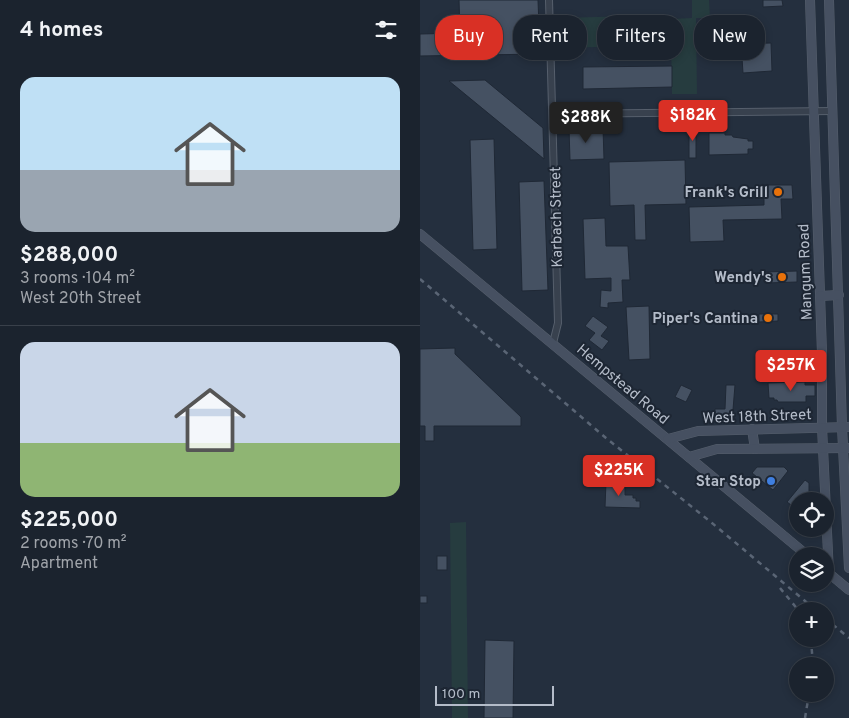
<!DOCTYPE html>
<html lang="en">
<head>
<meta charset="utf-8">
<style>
	body { margin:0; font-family:Overpass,sans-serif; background:#242b36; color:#f1f3f6; height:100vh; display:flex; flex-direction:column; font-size:19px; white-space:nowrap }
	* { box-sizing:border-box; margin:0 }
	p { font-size:16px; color:#a0a4aa }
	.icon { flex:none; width:28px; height:28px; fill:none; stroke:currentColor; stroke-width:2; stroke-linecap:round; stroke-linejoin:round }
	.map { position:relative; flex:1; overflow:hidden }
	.drawer { display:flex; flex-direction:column; background:#1b232e; width:420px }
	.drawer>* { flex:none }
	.banner { position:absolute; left:15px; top:15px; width:339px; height:45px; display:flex; gap:10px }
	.buttons { position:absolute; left:369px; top:492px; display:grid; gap:10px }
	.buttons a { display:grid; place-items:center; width:45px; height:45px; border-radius:50%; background:#1b232e; box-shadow:0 2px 8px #0003,0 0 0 1px #39404a; font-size:25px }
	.scale { position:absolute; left:15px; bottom:12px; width:119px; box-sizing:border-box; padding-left:5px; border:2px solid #b4bcc9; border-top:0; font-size:14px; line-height:18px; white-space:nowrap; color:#b4bcc9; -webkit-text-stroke:4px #1d2633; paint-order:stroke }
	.price { position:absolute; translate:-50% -42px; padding:0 11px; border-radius:5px; background:#d93025; color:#fff; font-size:16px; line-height:32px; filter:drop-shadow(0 1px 2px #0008) }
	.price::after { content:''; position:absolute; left:50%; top:30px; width:15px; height:11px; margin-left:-8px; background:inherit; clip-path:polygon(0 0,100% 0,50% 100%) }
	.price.selected { background:#222; color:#fff }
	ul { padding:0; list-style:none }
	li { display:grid; align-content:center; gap:10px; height:265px; padding:0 20px }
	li+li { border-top:1px solid #39404a }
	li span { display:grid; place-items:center; height:155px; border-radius:15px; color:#555 }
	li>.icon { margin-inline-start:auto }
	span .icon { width:90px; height:90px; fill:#fffc; stroke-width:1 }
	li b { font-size:21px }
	h2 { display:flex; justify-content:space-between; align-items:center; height:60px; padding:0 20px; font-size:21px }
	.pill { padding:0 18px; border-radius:20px; background:#1b232e; box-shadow:0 2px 8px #0003,0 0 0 1px #39404a; font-size:18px; line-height:45px }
	.pill.selected { background:#d93025; color:#fff }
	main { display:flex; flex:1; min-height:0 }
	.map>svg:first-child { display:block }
	.green { fill:#263c3f }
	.building { fill:#455162; stroke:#1f2835 }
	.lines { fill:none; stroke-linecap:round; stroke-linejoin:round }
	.minor-casing { stroke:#565f6c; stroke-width:8 }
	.secondary-casing { stroke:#565f6c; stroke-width:10 }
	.minor { stroke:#38414e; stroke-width:6 }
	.secondary { stroke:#465061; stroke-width:9 }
	.rail { stroke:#5a6575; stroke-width:2.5; stroke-dasharray:5 5; stroke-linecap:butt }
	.food-dot { fill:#e8710a; stroke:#1d2633; stroke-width:2 }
	.shop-dot { fill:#3f7fe0; stroke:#1d2633; stroke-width:2 }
	.labels { text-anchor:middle; stroke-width:4; stroke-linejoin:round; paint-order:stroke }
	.poi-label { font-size:15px; font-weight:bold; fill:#b4bcc9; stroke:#1d2633; text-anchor:end }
	.street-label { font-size:15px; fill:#b4bcc9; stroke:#1d2633 }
</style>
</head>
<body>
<main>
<section class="drawer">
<h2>4 homes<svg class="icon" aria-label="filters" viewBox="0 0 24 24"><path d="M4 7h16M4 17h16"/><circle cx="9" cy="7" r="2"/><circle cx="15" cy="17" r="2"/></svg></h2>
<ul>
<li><span style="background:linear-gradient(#bfe0f5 60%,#9aa5b1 0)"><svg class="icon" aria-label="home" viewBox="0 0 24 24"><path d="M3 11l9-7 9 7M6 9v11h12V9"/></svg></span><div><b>$288,000</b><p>3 rooms · 104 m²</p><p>West 20th Street</p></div></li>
<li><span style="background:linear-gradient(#c9d6e8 65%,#8fb573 0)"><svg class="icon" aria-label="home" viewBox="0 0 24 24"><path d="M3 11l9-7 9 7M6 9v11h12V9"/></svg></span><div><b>$225,000</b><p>2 rooms · 70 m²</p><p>Apartment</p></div></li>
</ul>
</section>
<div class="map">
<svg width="429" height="718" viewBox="0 0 429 718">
	<rect width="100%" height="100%" fill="#242f3e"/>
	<g class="green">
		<path d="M 272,0 L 289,0 L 290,18 L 276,18 L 277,94 L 252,94 L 251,45 L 140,48 L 139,18 L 250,15 L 251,19 L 272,18 Z"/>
		<path d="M 46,522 L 48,718 L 32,718 L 30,523 Z"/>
	</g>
	<g class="building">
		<path d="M 39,0 L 118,0 L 120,54 L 0,56 L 0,34 L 40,33 Z"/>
		<path d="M 343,0 L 362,0 L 363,6 L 343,7 Z"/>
		<path d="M 351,43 L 352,71 L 323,73 L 322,58 L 313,58 L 313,44 Z"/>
		<path d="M 252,66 L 252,87 L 163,89 L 163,67 Z"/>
		<path d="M 65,80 L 123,128 L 124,159 L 29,81 Z"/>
		<rect x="269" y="126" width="7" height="32"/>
		<path d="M 183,128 L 184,159 L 150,160 L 149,129 Z"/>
		<path d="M 289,133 L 305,133 L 305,135 L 312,135 L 313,137 L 328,139 L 328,141 L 333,141 L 333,149 L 328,149 L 328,154 L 289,155 Z"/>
		<path d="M 74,139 L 77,249 L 53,250 L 50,140 Z"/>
		<path d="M 265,160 L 266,204 L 225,205 L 226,240 L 215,240 L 214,205 L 190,206 L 189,162 Z"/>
		<path d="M 124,181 L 128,290 L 102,291 L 99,182 Z"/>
		<path d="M 344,185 L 372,185 L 373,199 L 361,199 L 362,219 L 303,220 L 304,241 L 270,242 L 269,207 L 344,205 Z"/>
		<path d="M 185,218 L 186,246 L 208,246 L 210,280 L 202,280 L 203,302 L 188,303 L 188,308 L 180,307 L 181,290 L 191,291 L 191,278 L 165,279 L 163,219 Z"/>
		<path d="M 377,271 L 377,282 L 346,283 L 345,272 Z"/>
		<path d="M 229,306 L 230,359 L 209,360 L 206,307 Z"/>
		<path d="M 339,314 L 358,314 L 358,321 L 339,322 Z"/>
		<path d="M 173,316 L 188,327 L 181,336 L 189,341 L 182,350 L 169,340 L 175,333 L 165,326 Z"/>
		<path d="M 35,348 L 35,354 L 101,417 L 101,426 L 14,426 L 14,441 L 5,441 L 5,426 L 0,426 L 0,349 Z"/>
		<path d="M 385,382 L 385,385 L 395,385 L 395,396 L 386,396 L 386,402 L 358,402 L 357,400 L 354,400 L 354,398 L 349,398 L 348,383 Z"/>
		<path d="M 261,385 L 272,390 L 266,402 L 255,397 Z"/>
		<path d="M 306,385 L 315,385 L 312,422 L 294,422 L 295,409 L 305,409 Z"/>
		<path d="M 337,467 L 364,467 L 368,471 L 353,490 L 332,473 Z"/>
		<path d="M 385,480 L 389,483 L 389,498 L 386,501 L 378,501 L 378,510 L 367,502 Z"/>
		<path d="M 186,482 L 198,482 L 205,488 L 205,495 L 213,495 L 213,498 L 216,498 L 216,501 L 220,501 L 220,508 L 185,507 Z"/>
		<rect x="17" y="556" width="10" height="14"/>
		<rect x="0" y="596" width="7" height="7"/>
		<path d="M 65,640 L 94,641 L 93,718 L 64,718 Z"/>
	</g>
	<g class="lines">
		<g class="minor-casing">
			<g id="minor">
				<path d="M 129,0 L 138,323 L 133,343"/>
				<path d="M 133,114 L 413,111"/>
			</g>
		</g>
		<g class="secondary-casing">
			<g id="secondary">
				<path d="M 390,0 L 402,353 L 402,427 L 409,574"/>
				<path d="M 409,0 L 422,427 L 429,568"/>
				<path d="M 0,234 L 388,556"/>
				<path d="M 400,296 L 419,295"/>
				<path d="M 332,429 L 335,449"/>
				<path d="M 248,439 L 278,431 L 429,427"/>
				<path d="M 269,457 L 297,449 L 429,448"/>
				<path d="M 405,570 L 429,590"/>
			</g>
		</g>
		<use href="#minor" class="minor"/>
		<use href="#secondary" class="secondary"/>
		<g class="rail">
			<path d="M 0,279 L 186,438 L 292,523 L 397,611"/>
			<path d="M 360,588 L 379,611"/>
			<path d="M 405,618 L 429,638"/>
			<path d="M 391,639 L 393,666"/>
			<path d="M 385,718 L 389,694"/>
		</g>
	</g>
	<g class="food-dot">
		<circle cx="358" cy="192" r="5"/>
		<circle cx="362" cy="277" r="5"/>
		<circle cx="348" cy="318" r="5"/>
	</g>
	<circle class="shop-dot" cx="351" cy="481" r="5"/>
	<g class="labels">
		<g class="poi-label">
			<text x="348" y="197">Frank's Grill</text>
			<text x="352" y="282">Wendy's</text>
			<text x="338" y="323">Piper's Cantina</text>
			<text x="341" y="486">Star Stop</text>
		</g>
		<g class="street-label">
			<text transform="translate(136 217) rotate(-91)" y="5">Karbach Street</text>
			<text transform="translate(385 272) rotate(-92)" y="5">Mangum Road</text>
			<text transform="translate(203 384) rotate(40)" y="5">Hempstead Road</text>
			<text transform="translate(337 416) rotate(-2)" y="5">West 18th Street</text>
		</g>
	</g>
</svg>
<div class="buttons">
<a><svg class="icon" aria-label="locate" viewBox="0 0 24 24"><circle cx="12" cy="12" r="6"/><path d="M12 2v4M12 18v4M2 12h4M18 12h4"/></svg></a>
<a><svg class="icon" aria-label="layers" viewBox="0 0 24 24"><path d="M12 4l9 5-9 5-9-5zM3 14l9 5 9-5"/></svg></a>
<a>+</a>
<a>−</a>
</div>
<div class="scale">100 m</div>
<b class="price" style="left:273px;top:142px">$182K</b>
<b class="price selected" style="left:166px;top:144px">$288K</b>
<b class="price" style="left:371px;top:392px">$257K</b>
<b class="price" style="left:199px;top:497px">$225K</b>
<div class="banner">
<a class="pill selected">Buy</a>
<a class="pill">Rent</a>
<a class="pill">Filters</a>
<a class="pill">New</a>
</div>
</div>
</main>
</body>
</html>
